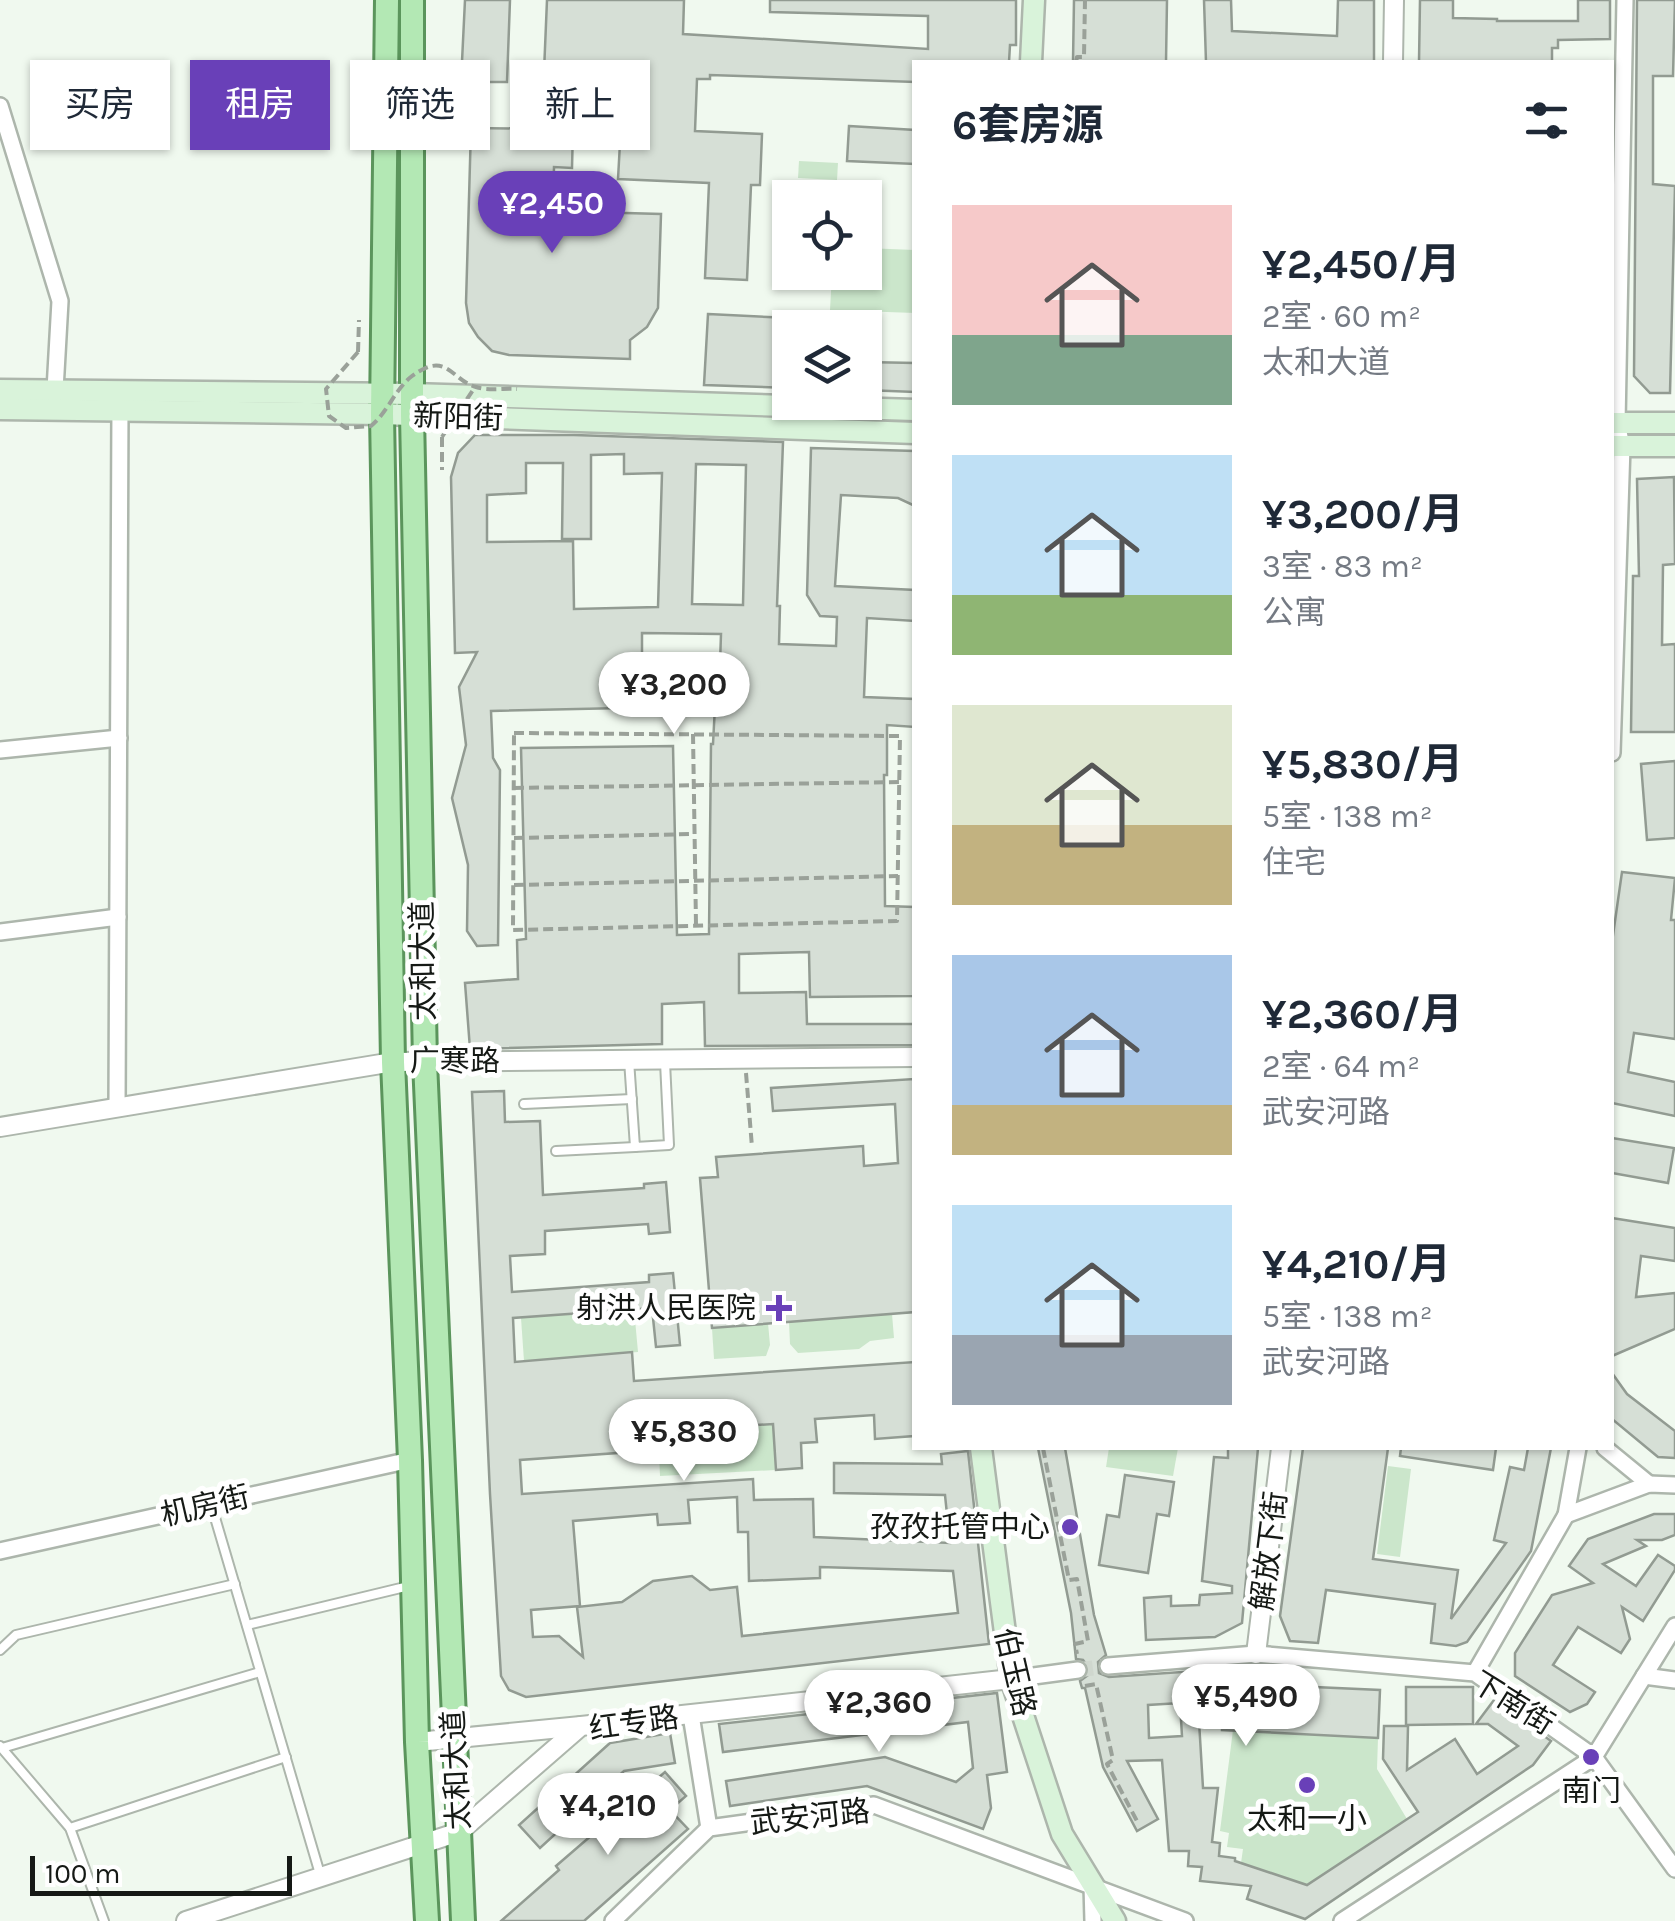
<!DOCTYPE html>
<html lang="zh">
<head>
<meta charset="utf-8">
<style>
	body { margin:0; font-family:Karla,"Noto Sans SC",sans-serif; background:#f6f6f7; color:#1f2937; height:100vh; display:flex; flex-direction:column; font-size:38px; white-space:nowrap }
	* { box-sizing:border-box; margin:0 }
	p { font-size:32px; color:#747a83 }
	.icon { flex:none; width:55px; height:55px; fill:none; stroke:currentColor; stroke-width:2; stroke-linecap:round; stroke-linejoin:round }
	.map { position:relative; flex:1; overflow:hidden }
	.details { position:absolute; left:912px; top:60px; width:702px; height:1390px; display:flex; flex-direction:column; background:#fff; border-radius:0px; box-shadow:0 2px 8px #0004 }
	.details>* { flex:none }
	.hud { position:absolute; left:30px; top:60px; width:732px; height:90px; display:flex; gap:20px }
	.fabs { position:absolute; left:772px; top:180px; display:grid; gap:20px }
	.fabs a { display:grid; place-items:center; width:110px; height:110px; border-radius:0px; background:#fff; box-shadow:0 2px 8px #0004; font-size:50px }
	.scale { position:absolute; left:30px; bottom:25px; width:262px; box-sizing:border-box; padding-left:10px; border:5px solid #151915; border-top:0; font-size:28px; line-height:35px; white-space:nowrap; color:#151915; -webkit-text-stroke:8px #fff; paint-order:stroke }
	.price { position:absolute; translate:-50% -85px; padding:0 22px; border-radius:35px; background:#fff; color:#222; font-size:32px; line-height:65px; filter:drop-shadow(0 2px 5px #0008) }
	.price::after { content:''; position:absolute; left:50%; top:60px; width:30px; height:22px; margin-left:-15px; background:inherit; clip-path:polygon(0 0,100% 0,50% 100%) }
	.price.current { background:#6940b8; color:#fff }
	ul { padding:0; list-style:none }
	li { display:flex; align-items:center; gap:30px; height:250px; padding:0 40px }
	li span { display:grid; place-items:center; flex:none; width:280px; height:200px; border-radius:0px; color:#555 }
	li>.icon { margin-inline-start:auto }
	span .icon { width:120px; height:120px; fill:#fffc; stroke-width:1 }
	li b { font-size:42px }
	h2 { display:flex; justify-content:space-between; align-items:center; height:120px; padding:0 40px; font-size:42px }
	.pill { padding:0 35px; border-radius:0px; background:#fff; box-shadow:0 2px 8px #0004; font-size:35px; line-height:90px }
	.pill.current { background:#6940b8; color:#fff }
	.map>svg:first-child { display:block }
	.green { fill:#cbe6cb }
	.building { fill:#d6dfd6; stroke:#929b92; stroke-width:2.5; fill-rule:evenodd }
	.lines { fill:none; stroke-linecap:round; stroke-linejoin:round }
	.minor-tunnel { stroke:#cfd7ce; stroke-width:15; stroke-dasharray:15 8; stroke-linecap:butt }
	.service-casing { stroke:#adb6ac; stroke-width:12 }
	.minor-casing { stroke:#adb6ac; stroke-width:20 }
	.tertiary-casing { stroke:#adb6ac; stroke-width:22 }
	.secondary-casing { stroke:#adb6ac; stroke-width:25 }
	.primary-casing { stroke:#5b955c; stroke-width:28 }
	.path { stroke:#9aa199; stroke-width:4; stroke-dasharray:10 5; stroke-linecap:butt }
	.service { stroke:#fff; stroke-width:8 }
	.minor { stroke:#fff; stroke-width:15 }
	.tertiary { stroke:#fff; stroke-width:18 }
	.secondary { stroke:#d9f3da; stroke-width:20 }
	.primary { stroke:#b3e8b4; stroke-width:22 }
	.path-bridge { stroke:#9aa199; stroke-width:4; stroke-dasharray:10 5; stroke-linecap:butt }
	.poi-dot { fill:#6940b8; stroke:#fff; stroke-width:4 }
	.labels { text-anchor:middle; stroke-width:10; stroke-linejoin:round; paint-order:stroke }
	.street-label { font-size:30px; fill:#151915; stroke:#fff }
	.poi-label { font-size:30px; fill:#151915; stroke:#fff; text-anchor:end }
</style>
</head>
<body>
<div class="map">
<svg width="1675" height="1921" viewBox="0 0 1675 1921">
	<rect width="100%" height="100%" fill="#f0f9ef"/>
	<g class="green">
		<path d="M 799,161 L 838,163 L 837,180 L 798,178 Z"/>
		<path d="M 865,248 L 915,250 L 915,313 L 830,310 L 832,273 L 865,272 Z"/>
		<path d="M 634,1309 L 638,1352 L 524,1361 L 521,1318 Z"/>
		<path d="M 892,1314 L 894,1338 L 870,1341 L 859,1349 L 798,1353 L 790,1344 L 789,1322 Z"/>
		<path d="M 768,1323 L 770,1345 L 766,1356 L 714,1359 L 712,1328 Z"/>
		<path d="M 773,1424 L 776,1470 L 660,1476 L 658,1431 Z"/>
		<path d="M 1109,1448 L 1178,1448 L 1173,1476 L 1106,1467 Z"/>
		<path d="M 1388,1466 L 1411,1469 L 1400,1557 L 1377,1554 Z"/>
		<path d="M 1233,1730 L 1378,1738 L 1377,1769 L 1407,1819 L 1307,1885 L 1241,1863 L 1243,1849 L 1227,1847 L 1229,1833 L 1220,1831 Z"/>
	</g>
	<g class="building">
		<path d="M 465,0 L 510,0 L 507,82 L 461,82 Z"/>
		<path d="M 547,0 L 684,0 L 683,34 L 928,49 L 928,16 L 770,12 L 770,0 L 1016,0 L 1016,45 L 1010,45 L 1009,62 L 915,62 L 915,82 L 710,75 L 710,79 L 697,79 L 695,131 L 762,134 L 760,185 L 751,185 L 747,280 L 705,278 L 709,183 L 618,179 L 620,143 L 591,142 L 594,74 L 544,72 Z"/>
		<path d="M 1074,0 L 1167,0 L 1166,62 L 1073,62 Z"/>
		<path d="M 1204,0 L 1231,0 L 1232,31 L 1337,36 L 1338,0 L 1374,0 L 1374,62 L 1206,62 Z"/>
		<path d="M 1420,0 L 1453,0 L 1453,18 L 1497,19 L 1497,21 L 1578,21 L 1578,0 L 1610,0 L 1610,39 L 1558,40 L 1558,48 L 1552,48 L 1552,62 L 1419,62 Z"/>
		<path d="M 1637,0 L 1675,0 L 1673,76 L 1653,76 L 1653,184 L 1675,186 L 1670,393 L 1650,393 L 1634,376 Z"/>
		<path d="M 849,126 L 915,130 L 915,164 L 847,161 Z"/>
		<path d="M 471,128 L 573,129 L 572,168 L 554,167 L 553,211 L 661,214 L 658,308 L 647,327 L 630,340 L 630,359 L 509,355 L 492,351 L 478,337 L 469,323 L 466,303 Z"/>
		<path d="M 708,314 L 790,318 L 790,388 L 704,385 Z"/>
		<path d="M 865,362 L 915,363 L 915,392 L 865,390 Z"/>
		<path d="M 475,435 L 574,435 L 783,442 L 777,606 L 780,606 L 779,644 L 836,646 L 837,617 L 820,616 L 807,595 L 811,448 L 915,451 L 915,506 L 898,498 L 841,495 L 835,586 L 915,590 L 915,621 L 867,618 L 864,697 L 915,699 L 915,727 L 887,725 L 887,775 L 884,775 L 885,906 L 915,907 L 915,996 L 810,997 L 809,952 L 739,954 L 739,993 L 806,992 L 807,1024 L 915,1024 L 915,1045 L 705,1046 L 704,1002 L 662,1004 L 662,1044 L 470,1049 L 465,983 L 518,979 L 517,940 L 526,939 L 521,748 L 673,746 L 677,935 L 709,934 L 711,744 L 713,744 L 715,706 L 491,711 L 493,758 L 500,770 L 498,945 L 477,946 L 467,931 L 468,865 L 452,798 L 466,745 L 459,687 L 477,652 L 455,653 L 451,477 L 458,453 ZM 624,454 L 624,474 L 662,473 L 658,607 L 574,609 L 573,541 L 487,542 L 487,495 L 526,493 L 526,463 L 563,463 L 562,539 L 591,539 L 591,455 ZM 696,464 L 746,465 L 743,605 L 692,604 ZM 642,633 L 721,634 L 720,664 L 642,665 Z"/>
		<path d="M 1674,477 L 1675,564 L 1663,565 L 1662,645 L 1675,644 L 1675,732 L 1631,732 L 1633,576 L 1639,576 L 1637,479 Z"/>
		<path d="M 1675,761 L 1675,838 L 1647,840 L 1641,764 Z"/>
		<path d="M 1622,872 L 1675,878 L 1671,920 L 1675,920 L 1675,1039 L 1634,1033 L 1628,1072 L 1675,1082 L 1675,1116 L 1612,1103 L 1612,942 Z"/>
		<path d="M 914,1079 L 915,1312 L 712,1328 L 700,1178 L 718,1177 L 716,1157 L 863,1146 L 864,1166 L 898,1163 L 895,1104 L 773,1111 L 771,1088 Z"/>
		<path d="M 504,1091 L 505,1122 L 540,1121 L 543,1195 L 644,1188 L 644,1184 L 666,1182 L 670,1232 L 649,1234 L 648,1224 L 545,1231 L 545,1254 L 510,1256 L 512,1292 L 649,1282 L 649,1275 L 673,1273 L 680,1345 L 656,1347 L 652,1308 L 513,1318 L 515,1362 L 632,1352 L 634,1381 L 915,1362 L 914,1436 L 875,1439 L 874,1415 L 815,1419 L 817,1442 L 801,1443 L 802,1468 L 776,1470 L 773,1424 L 644,1432 L 645,1451 L 520,1460 L 522,1494 L 753,1479 L 754,1500 L 813,1499 L 814,1537 L 950,1543 L 945,1495 L 834,1493 L 834,1463 L 942,1464 L 941,1454 L 968,1451 L 989,1644 L 526,1697 L 509,1690 L 501,1676 L 490,1494 L 472,1092 ZM 737,1497 L 738,1532 L 748,1532 L 749,1581 L 820,1578 L 820,1567 L 953,1571 L 958,1613 L 742,1636 L 737,1587 L 710,1590 L 692,1576 L 653,1581 L 622,1602 L 577,1607 L 583,1657 L 559,1636 L 533,1637 L 531,1610 L 580,1606 L 573,1521 L 657,1514 L 658,1525 L 690,1523 L 688,1500 Z"/>
		<path d="M 1612,1138 L 1674,1148 L 1668,1183 L 1612,1173 Z"/>
		<path d="M 1612,1218 L 1675,1228 L 1675,1261 L 1641,1256 L 1636,1297 L 1675,1293 L 1675,1329 L 1612,1356 Z"/>
		<path d="M 1612,1373 L 1627,1394 L 1675,1431 L 1675,1458 L 1658,1457 L 1612,1419 Z"/>
		<path d="M 1038,1448 L 1065,1448 L 1094,1615 L 1106,1655 L 1098,1662 L 1099,1673 L 1109,1677 L 1196,1671 L 1203,1788 L 1218,1788 L 1212,1842 L 1220,1843 L 1219,1856 L 1235,1858 L 1235,1861 L 1307,1885 L 1418,1812 L 1383,1759 L 1384,1726 L 1408,1726 L 1407,1770 L 1455,1739 L 1477,1774 L 1518,1746 L 1488,1724 L 1476,1724 L 1494,1700 L 1551,1741 L 1533,1765 L 1305,1919 L 1247,1899 L 1251,1886 L 1200,1881 L 1202,1867 L 1188,1866 L 1189,1851 L 1169,1851 L 1162,1760 L 1127,1761 L 1158,1819 L 1137,1831 L 1103,1767 L 1085,1688 L 1082,1688 L 1080,1681 L 1088,1675 L 1089,1668 L 1083,1660 L 1076,1659 L 1071,1613 ZM 1180,1703 L 1182,1736 L 1149,1738 L 1148,1705 Z"/>
		<path d="M 1228,1448 L 1258,1448 L 1242,1623 L 1215,1637 L 1146,1640 L 1144,1598 L 1171,1596 L 1171,1606 L 1199,1605 L 1200,1595 L 1232,1593 L 1232,1586 L 1202,1581 L 1214,1457 L 1228,1458 Z"/>
		<path d="M 1303,1448 L 1388,1448 L 1373,1559 L 1458,1570 L 1451,1619 L 1506,1543 L 1494,1540 L 1510,1467 L 1524,1470 L 1528,1448 L 1551,1448 L 1531,1551 L 1467,1642 L 1456,1646 L 1431,1643 L 1435,1604 L 1326,1590 L 1318,1643 L 1290,1641 L 1280,1616 Z"/>
		<path d="M 1401,1448 L 1496,1448 L 1493,1470 L 1400,1456 Z"/>
		<path d="M 1125,1475 L 1174,1482 L 1169,1516 L 1157,1514 L 1148,1573 L 1099,1565 L 1107,1515 L 1119,1517 Z"/>
		<path d="M 1654,1514 L 1675,1514 L 1675,1535 L 1662,1540 L 1637,1540 L 1646,1546 L 1603,1564 L 1636,1586 L 1658,1555 L 1675,1566 L 1675,1570 L 1643,1621 L 1622,1607 L 1630,1639 L 1621,1653 L 1578,1627 L 1553,1665 L 1595,1692 L 1587,1704 L 1570,1712 L 1515,1676 L 1515,1653 L 1552,1595 L 1593,1583 L 1569,1566 L 1588,1539 Z"/>
		<path d="M 1224,1683 L 1380,1690 L 1378,1738 L 1222,1730 Z"/>
		<path d="M 1406,1687 L 1473,1687 L 1473,1724 L 1406,1725 Z"/>
		<path d="M 997,1693 L 1007,1772 L 987,1775 L 991,1808 L 983,1829 L 867,1786 L 730,1806 L 726,1781 L 885,1757 L 956,1782 L 973,1768 L 968,1722 L 723,1752 L 719,1724 Z"/>
		<path d="M 670,1733 L 675,1763 L 624,1771 L 540,1848 L 519,1825 L 610,1743 Z"/>
		<path d="M 665,1772 L 686,1796 L 670,1810 L 688,1829 L 584,1921 L 501,1921 L 559,1870 L 556,1866 Z"/>
	</g>
	<g class="lines">
		<path class="minor-tunnel" d="M 1078,1670 L 1108,1666"/>
		<g class="service-casing">
			<g id="service">
				<path d="M 629,1060 L 635,1147 L 669,1145 L 665,1062"/>
				<path d="M 524,1104 L 632,1099"/>
				<path d="M 556,1151 L 635,1147"/>
				<path d="M 211,1504 L 320,1874"/>
				<path d="M 247,1625 L 409,1586"/>
				<path d="M 0,1650 L 16,1635 L 235,1584"/>
				<path d="M 0,1746 L 70,1828 L 104,1921"/>
				<path d="M 2,1748 L 260,1672"/>
				<path d="M 70,1828 L 286,1757"/>
			</g>
		</g>
		<g class="minor-casing">
			<g id="minor">
				<path d="M 0,106 L 60,301 L 55,390"/>
				<path d="M 0,750 L 119,738"/>
				<path d="M 1612,753 L 1622,446 L 1617,423 L 1625,0"/>
				<path d="M 0,932 L 118,917"/>
				<path d="M 117,1108 L 120,405"/>
				<path d="M 1578,1448 L 1566,1515 L 1649,1484 L 1675,1485"/>
				<path d="M 1605,1448 L 1649,1484"/>
				<path d="M 0,1551 L 410,1460"/>
				<path d="M 1108,1666 L 1256,1654 L 1475,1673 L 1594,1757 L 1675,1869"/>
				<path d="M 1475,1673 L 1566,1515"/>
				<path d="M 1644,1676 L 1675,1680"/>
				<path d="M 1011,1679 L 1078,1670"/>
				<path d="M 691,1715 L 709,1828"/>
				<path d="M 1092,1885 L 1093,1921"/>
				<path d="M 613,1921 L 709,1828 L 874,1805 L 1185,1921"/>
				<path d="M 1342,1921 L 1594,1757 L 1675,1626"/>
			</g>
		</g>
		<g class="tertiary-casing">
			<g id="tertiary">
				<path d="M 1393,62 L 1394,0"/>
				<path d="M 0,1127 L 393,1062 L 915,1057"/>
				<path d="M 1256,1654 L 1281,1448"/>
				<path d="M 417,1742 L 581,1726"/>
				<path d="M 186,1921 L 459,1832 L 581,1726 L 1011,1679"/>
			</g>
		</g>
		<g class="secondary-casing">
			<g id="secondary">
				<path d="M 1031,62 L 1034,0"/>
				<path d="M 0,390 L 412,394 L 915,410"/>
				<path d="M 0,409 L 382,414 L 915,433"/>
				<path d="M 1612,423 L 1675,423"/>
				<path d="M 1612,446 L 1675,446"/>
				<path d="M 981,1448 L 1011,1679 L 1062,1834 L 1115,1921"/>
			</g>
		</g>
		<g class="primary-casing">
			<g id="primary">
				<path d="M 387,0 L 382,414 L 393,1062 L 410,1460 L 417,1742 L 427,1921"/>
				<path d="M 412,0 L 412,415 L 425,1062 L 463,1921"/>
			</g>
		</g>
		<g class="path">
			<path d="M 1076,62 L 1077,57 L 1084,57 L 1085,0"/>
			<path d="M 358,352 L 359,320"/>
			<path d="M 442,437 L 442,470"/>
			<path d="M 514,733 L 900,736 L 897,921 L 513,930 Z"/>
			<path d="M 693,734 L 696,925"/>
			<path d="M 514,788 L 899,782"/>
			<path d="M 514,838 L 694,834"/>
			<path d="M 514,885 L 898,876"/>
			<path d="M 746,1073 L 752,1147"/>
			<path d="M 1043,1448 L 1069,1580 L 1077,1579 L 1088,1641 L 1075,1644 L 1077,1654"/>
			<path d="M 1085,1686 L 1096,1684 L 1113,1760 L 1107,1764 L 1138,1823"/>
		</g>
		<use href="#service" class="service"/>
		<use href="#minor" class="minor"/>
		<use href="#tertiary" class="tertiary"/>
		<use href="#secondary" class="secondary"/>
		<use href="#primary" class="primary"/>
		<g class="path-bridge">
			<path d="M 358,352 L 326,389 L 329,416 L 346,428 L 371,426 C 388,412 395,389 412,376 C 447,350 451,380 476,387 C 488,391 505,388 517,389"/>
			<path d="M 442,437 L 475,387"/>
		</g>
	</g>
	<g class="poi-dot">
		<path d="M774 1293h10v10h10v10h-10v10h-10v-10h-10v-10h10z"/>
		<circle cx="1070" cy="1527" r="10"/>
		<circle cx="1591" cy="1757" r="10"/>
		<circle cx="1307" cy="1785" r="10"/>
	</g>
	<g class="labels">
		<g class="street-label">
			<text transform="translate(458 417) rotate(2)" y="10">新阳街</text>
			<text transform="translate(423 961) rotate(-91)" y="10">太和大道</text>
			<text x="455" y="1071">广寒路</text>
			<text transform="translate(205 1506) rotate(-13)" y="10">机房街</text>
			<text transform="translate(1269 1551) rotate(-83)" y="10">解放下街</text>
			<text transform="translate(1015 1672) rotate(77)" y="10">伯玉路</text>
			<text transform="translate(1513 1703) rotate(32)" y="10">下南街</text>
			<text transform="translate(634 1723) rotate(-8)" y="10">红专路</text>
			<text transform="translate(456 1770) rotate(-93)" y="10">太和大道</text>
			<text transform="translate(810 1817) rotate(-6)" y="10">武安河路</text>
		</g>
		<g class="poi-label">
			<text x="756" y="1318">射洪人民医院</text>
			<text x="1050" y="1537">孜孜托管中心</text>
			<text x="1591" y="1801" text-anchor="middle">南门</text>
			<text x="1307" y="1829" text-anchor="middle">太和一小</text>
		</g>
	</g>
</svg>
<div class="fabs">
<a><svg class="icon" aria-label="locate" viewBox="0 0 24 24"><circle cx="12" cy="12" r="6"/><path d="M12 2v4M12 18v4M2 12h4M18 12h4"/></svg></a>
<a><svg class="icon" aria-label="layers" viewBox="0 0 24 24"><path d="M12 4l9 5-9 5-9-5zM3 14l9 5 9-5"/></svg></a>
</div>
<div class="scale">100 m</div>
<b class="price current" style="left:552px;top:256px">¥2,450</b>
<b class="price" style="left:674px;top:737px">¥3,200</b>
<b class="price" style="left:684px;top:1484px">¥5,830</b>
<b class="price" style="left:1246px;top:1749px">¥5,490</b>
<b class="price" style="left:879px;top:1755px">¥2,360</b>
<b class="price" style="left:608px;top:1858px">¥4,210</b>
<div class="hud">
<a class="pill">买房</a>
<a class="pill current">租房</a>
<a class="pill">筛选</a>
<a class="pill">新上</a>
</div>
<section class="details">
<h2>6套房源<svg class="icon" aria-label="filters" viewBox="0 0 24 24"><path d="M4 7h16M4 17h16"/><circle cx="9" cy="7" r="2"/><circle cx="15" cy="17" r="2"/></svg></h2>
<ul>
<li><span style="background:linear-gradient(#f6c9c9 65%,#7fa58c 0)"><svg class="icon" aria-label="home" viewBox="0 0 24 24"><path d="M3 11l9-7 9 7M6 9v11h12V9"/></svg></span><div><b>¥2,450/月</b><p>2室 · 60 m²</p><p>太和大道</p></div></li>
<li><span style="background:linear-gradient(#bfe0f5 70%,#8fb573 0)"><svg class="icon" aria-label="home" viewBox="0 0 24 24"><path d="M3 11l9-7 9 7M6 9v11h12V9"/></svg></span><div><b>¥3,200/月</b><p>3室 · 83 m²</p><p>公寓</p></div></li>
<li><span style="background:linear-gradient(#dfe7d0 60%,#c2b280 0)"><svg class="icon" aria-label="home" viewBox="0 0 24 24"><path d="M3 11l9-7 9 7M6 9v11h12V9"/></svg></span><div><b>¥5,830/月</b><p>5室 · 138 m²</p><p>住宅</p></div></li>
<li><span style="background:linear-gradient(#a9c7e8 75%,#c2b280 0)"><svg class="icon" aria-label="home" viewBox="0 0 24 24"><path d="M3 11l9-7 9 7M6 9v11h12V9"/></svg></span><div><b>¥2,360/月</b><p>2室 · 64 m²</p><p>武安河路</p></div></li>
<li><span style="background:linear-gradient(#bfe0f5 65%,#9aa5b1 0)"><svg class="icon" aria-label="home" viewBox="0 0 24 24"><path d="M3 11l9-7 9 7M6 9v11h12V9"/></svg></span><div><b>¥4,210/月</b><p>5室 · 138 m²</p><p>武安河路</p></div></li>
</ul>
</section>
</div>
</body>
</html>
